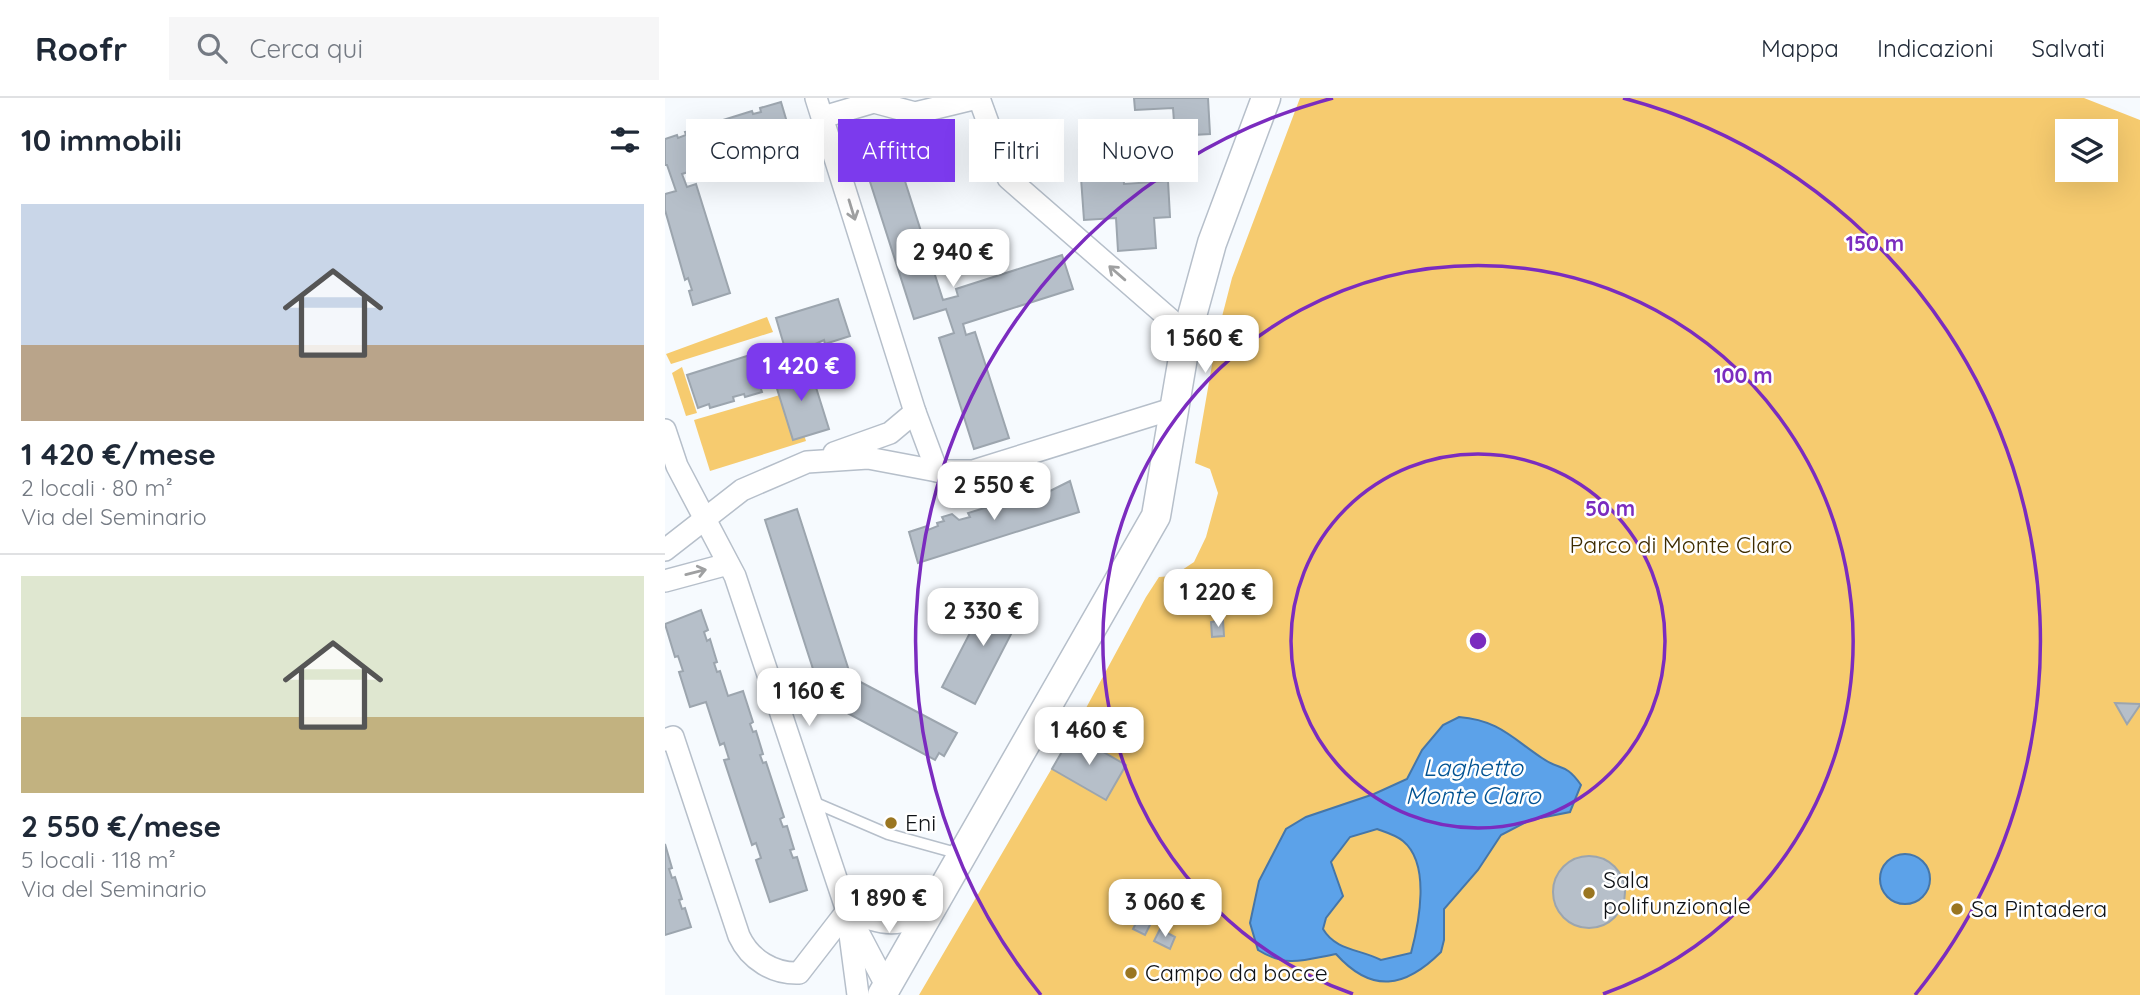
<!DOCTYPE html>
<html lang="it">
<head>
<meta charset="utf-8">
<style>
	body { margin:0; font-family:Quicksand,sans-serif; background:#f6f6f7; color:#1f2937; height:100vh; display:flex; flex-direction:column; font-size:26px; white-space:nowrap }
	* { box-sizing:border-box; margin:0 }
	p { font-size:23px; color:#747a83 }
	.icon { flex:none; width:38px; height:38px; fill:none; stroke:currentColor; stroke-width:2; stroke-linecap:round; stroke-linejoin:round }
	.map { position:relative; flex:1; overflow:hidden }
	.details { display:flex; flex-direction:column; background:#fff; width:665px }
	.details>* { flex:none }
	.hud { position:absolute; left:21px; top:21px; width:665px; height:63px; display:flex; gap:14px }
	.fabs { position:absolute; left:1390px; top:21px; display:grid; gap:14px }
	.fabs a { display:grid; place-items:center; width:63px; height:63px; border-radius:0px; background:#fff; box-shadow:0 7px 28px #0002; font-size:35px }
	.price { position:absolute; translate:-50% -60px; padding:0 16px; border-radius:14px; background:#fff; color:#222; font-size:23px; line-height:46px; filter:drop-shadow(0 2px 4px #0008) }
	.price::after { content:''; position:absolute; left:50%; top:42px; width:21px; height:16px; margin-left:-10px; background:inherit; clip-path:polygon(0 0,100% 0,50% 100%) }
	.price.active { background:#7c3aed; color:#fff }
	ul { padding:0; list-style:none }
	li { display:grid; align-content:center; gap:14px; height:371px; padding:0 21px }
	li+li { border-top:2px solid #e0e1e3 }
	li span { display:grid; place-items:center; height:217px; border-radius:0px; color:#555 }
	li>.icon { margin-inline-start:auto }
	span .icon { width:126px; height:126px; fill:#fffc; stroke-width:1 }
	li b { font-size:30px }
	h2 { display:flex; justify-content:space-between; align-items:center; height:84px; padding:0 21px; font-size:30px }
	.pill { padding:0 24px; border-radius:0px; background:#fff; box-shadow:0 7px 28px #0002; font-size:24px; line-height:63px }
	.pill.active { background:#7c3aed; color:#fff }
	header { display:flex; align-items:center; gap:42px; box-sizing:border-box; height:98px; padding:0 35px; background:#fff; border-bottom:2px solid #e0e1e3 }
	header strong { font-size:33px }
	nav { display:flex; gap:38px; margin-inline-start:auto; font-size:24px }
	.search { width:490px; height:63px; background:#f6f6f7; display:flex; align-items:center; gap:18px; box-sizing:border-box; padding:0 24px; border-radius:0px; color:#747a83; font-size:26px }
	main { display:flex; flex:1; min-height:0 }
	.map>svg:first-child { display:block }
	.green { fill:#f6cb6f; fill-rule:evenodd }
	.water { fill:#5ca2e9; stroke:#4576a9; stroke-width:2; fill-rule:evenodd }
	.building { fill:#b6bfc9; stroke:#9ca5ae; stroke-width:2 }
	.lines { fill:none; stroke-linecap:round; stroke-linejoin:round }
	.service-casing { stroke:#b6bfca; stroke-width:13 }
	.minor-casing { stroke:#b6bfca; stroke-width:24 }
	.tertiary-casing { stroke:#b6bfca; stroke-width:31 }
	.service { stroke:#fff; stroke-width:10 }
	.minor { stroke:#fff; stroke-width:21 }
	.tertiary { stroke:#fff; stroke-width:28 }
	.oneway { stroke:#9fa0a1 }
	.ring { fill:none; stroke:#7b2cbf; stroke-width:3.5 }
	.poi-dot { fill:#9a7621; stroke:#fff; stroke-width:2.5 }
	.labels { text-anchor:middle; stroke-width:5; stroke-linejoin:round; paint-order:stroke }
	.park-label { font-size:23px; fill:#3e2c00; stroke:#fff }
	.poi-label { font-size:23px; fill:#0e1115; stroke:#fff; text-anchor:start }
	.water-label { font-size:24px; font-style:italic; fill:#005292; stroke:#fff }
	.centre { fill:#7b2cbf; stroke:#fff; stroke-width:3.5 }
	.ring-label { font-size:21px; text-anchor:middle; font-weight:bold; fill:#7b2cbf; stroke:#fff; stroke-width:5; stroke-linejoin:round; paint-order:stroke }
</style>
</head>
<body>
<header>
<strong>Roofr</strong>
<div class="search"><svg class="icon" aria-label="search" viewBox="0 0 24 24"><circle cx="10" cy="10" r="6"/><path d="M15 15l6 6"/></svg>Cerca qui</div>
<nav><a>Mappa</a><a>Indicazioni</a><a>Salvati</a></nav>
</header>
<main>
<section class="details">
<h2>10 immobili<svg class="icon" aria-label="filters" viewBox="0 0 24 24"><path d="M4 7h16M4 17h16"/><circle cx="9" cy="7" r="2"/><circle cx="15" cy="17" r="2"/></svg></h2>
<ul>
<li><span style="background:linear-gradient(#c9d6e8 65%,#b9a48a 0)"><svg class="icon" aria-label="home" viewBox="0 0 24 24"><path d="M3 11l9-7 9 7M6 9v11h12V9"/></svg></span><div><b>1 420 €/mese</b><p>2 locali · 80 m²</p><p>Via del Seminario</p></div></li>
<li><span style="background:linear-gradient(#dfe7d0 65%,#c2b280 0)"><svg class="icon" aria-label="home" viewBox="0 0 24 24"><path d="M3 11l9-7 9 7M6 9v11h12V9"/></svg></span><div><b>2 550 €/mese</b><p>5 locali · 118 m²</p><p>Via del Seminario</p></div></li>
</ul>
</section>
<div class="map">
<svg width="1475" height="897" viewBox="0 0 1475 897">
	<rect width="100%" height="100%" fill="#f6fafe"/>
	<g class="green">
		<path d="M 635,0 L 1419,0 L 1475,22 L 1475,897 L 254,897 L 407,636 L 481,499 L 494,479 L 508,478 L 529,464 L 541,439 L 553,395 L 545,371 L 530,365 L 552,238 L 567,180 ZM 1402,33 L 1440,33 L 1440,72 L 1402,72 Z"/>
		<path d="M 102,219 L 108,234 L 6,266 L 1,256 Z"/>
		<path d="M 17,269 L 32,315 L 21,318 L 7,275 Z"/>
		<path d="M 125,294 L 141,343 L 45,373 L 29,322 Z"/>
	</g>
	<g class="water">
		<path d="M 794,619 C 833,622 847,640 877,660 C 895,673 900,664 916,687 L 905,714 L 865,722 L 836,737 L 813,772 L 779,811 L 779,842 L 776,854 C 740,890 707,896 671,856 C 639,862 622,870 593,852 L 585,825 L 594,783 L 621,731 L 641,719 L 709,696 L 742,681 L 757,652 L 778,627 ZM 712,731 C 720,734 731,737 738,743 C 766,766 754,825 746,855 L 716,862 C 695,851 671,853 658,831 L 661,820 L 678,798 L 666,764 L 685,739 Z"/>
		<circle cx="1240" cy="781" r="25"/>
	</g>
	<g class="building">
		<path d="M 469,0 L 543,0 L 545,36 L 510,38 L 508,10 L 470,12 Z"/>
		<path d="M 116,4 L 127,41 L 17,76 L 22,89 L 31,86 L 65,195 L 28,207 L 24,193 L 27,192 L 23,180 L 20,182 L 0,112 L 0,96 L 11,93 L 2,67 L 0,67 L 0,41 L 12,37 L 13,40 L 21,37 L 20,34 L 56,26 L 55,23 L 87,13 L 88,16 L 96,14 L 95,10 Z"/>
		<path d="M 222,27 L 278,202 L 293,198 L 291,191 L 397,157 L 408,191 L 298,226 L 301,237 L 310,234 L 344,340 L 309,351 L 274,240 L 289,235 L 281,211 L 249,221 L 190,37 Z"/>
		<path d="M 456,49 L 459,86 L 503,83 L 505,119 L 489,120 L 491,150 L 453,153 L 451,120 L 419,122 L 414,52 Z"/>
		<path d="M 173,201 L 185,238 L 160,246 L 159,242 L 133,254 L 132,250 L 121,254 L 111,220 Z"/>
		<path d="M 85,257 L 97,294 L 80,299 L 79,296 L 68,299 L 69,303 L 45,310 L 44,306 L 33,310 L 22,277 Z"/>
		<path d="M 144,267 L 164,331 L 128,342 L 108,278 Z"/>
		<path d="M 405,383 L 414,414 L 253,465 L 244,434 L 262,428 L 263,432 L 273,428 L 272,425 L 279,423 L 277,419 L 287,416 L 294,422 L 305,419 L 303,415 L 346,402 L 348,406 L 358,402 L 361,393 L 371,390 L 379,396 Z"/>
		<path d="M 132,411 L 186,579 L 292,635 L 279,658 L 274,655 L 270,662 L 158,602 L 100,422 Z"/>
		<path d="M 326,494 L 359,511 L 310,606 L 277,589 Z"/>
		<path d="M 36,512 L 43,532 L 39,534 L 42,543 L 45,541 L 52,564 L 49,565 L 52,574 L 55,573 L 63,598 L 78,593 L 88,624 L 85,626 L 88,634 L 91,633 L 98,656 L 95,657 L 98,665 L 101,664 L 119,719 L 115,721 L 118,729 L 122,728 L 129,751 L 125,752 L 128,760 L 132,759 L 142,792 L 105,804 L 91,762 L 96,760 L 91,745 L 87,747 L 59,662 L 64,661 L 59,645 L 55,647 L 41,604 L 25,609 L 14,574 L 18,573 L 13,558 L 10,559 L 0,526 Z"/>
		<path d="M 558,522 L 559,538 L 547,539 L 546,524 Z"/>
		<path d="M 1450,605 L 1475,606 L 1475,607 L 1462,626 Z"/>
		<path d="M 407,636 L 461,667 L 441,702 L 387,671 Z"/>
		<path d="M 0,746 L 7,770 L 4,771 L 7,780 L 10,779 L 17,801 L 14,802 L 17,811 L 20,810 L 26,829 L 0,837 Z"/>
		<circle cx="924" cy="794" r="36"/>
		<path d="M 474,819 L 486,825 L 480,837 L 468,831 Z"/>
		<path d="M 495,831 L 510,839 L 505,851 L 489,843 Z"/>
	</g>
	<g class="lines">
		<g class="service-casing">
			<path id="service" d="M 146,703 L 223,736 L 295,756"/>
		</g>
		<g class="minor-casing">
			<g id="minor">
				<path d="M 151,0 L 250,314 L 272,373"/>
				<path d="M 314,0 L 343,80 L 522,236"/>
				<path d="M 158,19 L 209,4 L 250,15 L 312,0"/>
				<path d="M 0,332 L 12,368 L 70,478 L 182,813 L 222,889"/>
				<path d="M 169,355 L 225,335 L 250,314"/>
				<path d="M 0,452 L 77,392 L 142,364 L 203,360 L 272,373 L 308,373 L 510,310"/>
				<path d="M 0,483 L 63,466"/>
				<path d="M 0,642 L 8,639 L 74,838 C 85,862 109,876 134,875 L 182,813"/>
				<path d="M 182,813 C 218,826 233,832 268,810"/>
				<path d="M 184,829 L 193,897"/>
			</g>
		</g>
		<g class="tertiary-casing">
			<path id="tertiary" d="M 217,897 L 491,418 L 522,236 L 547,145 L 601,0"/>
		</g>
		<use href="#service" class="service"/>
		<use href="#minor" class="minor"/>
		<use href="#tertiary" class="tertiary"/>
	</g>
	<defs><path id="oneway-shaft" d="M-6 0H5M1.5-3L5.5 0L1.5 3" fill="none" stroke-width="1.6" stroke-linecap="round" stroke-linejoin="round" transform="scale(1.75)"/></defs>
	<g class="oneway">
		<use href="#oneway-shaft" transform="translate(187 112) rotate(73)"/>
		<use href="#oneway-shaft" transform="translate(452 175) rotate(-139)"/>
		<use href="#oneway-shaft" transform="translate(31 474) rotate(-14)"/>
	</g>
	<g class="ring">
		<circle cx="813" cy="543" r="187"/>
		<path d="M688 896A375 375 0 1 1 938 896"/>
		<path d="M376 897A562 562 0 0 1 668 0M958 0A562 562 0 0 1 1250 897"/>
	</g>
	<g class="poi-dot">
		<circle cx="226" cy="725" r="7"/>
		<circle cx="924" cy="795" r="7"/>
		<circle cx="1292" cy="811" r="7"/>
		<circle cx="466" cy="875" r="7"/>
	</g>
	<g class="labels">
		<g class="park-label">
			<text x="1016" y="455">Parco di Monte Claro</text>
		</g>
		<g class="poi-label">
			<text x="240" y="733">Eni</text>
			<text x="938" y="790">Sala<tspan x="938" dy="26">polifunzionale</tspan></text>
			<text x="1306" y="819">Sa Pintadera</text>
			<text x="480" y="883">Campo da bocce</text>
		</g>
		<g class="water-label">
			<text x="808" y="678">Laghetto<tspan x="808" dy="28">Monte Claro</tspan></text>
		</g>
	</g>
	<circle cx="813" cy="543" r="10" class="centre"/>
	<g class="ring-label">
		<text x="1210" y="153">150 m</text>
		<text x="1078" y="285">100 m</text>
		<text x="945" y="418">50 m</text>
	</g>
</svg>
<div class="fabs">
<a><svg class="icon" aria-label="layers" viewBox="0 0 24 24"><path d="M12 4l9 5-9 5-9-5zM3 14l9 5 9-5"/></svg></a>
</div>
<b class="price" style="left:288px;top:191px">2 940 €</b>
<b class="price" style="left:540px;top:277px">1 560 €</b>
<b class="price active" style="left:136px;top:305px">1 420 €</b>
<b class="price" style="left:329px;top:424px">2 550 €</b>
<b class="price" style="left:553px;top:531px">1 220 €</b>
<b class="price" style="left:318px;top:550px">2 330 €</b>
<b class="price" style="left:144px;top:630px">1 160 €</b>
<b class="price" style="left:424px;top:669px">1 460 €</b>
<b class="price" style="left:224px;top:837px">1 890 €</b>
<b class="price" style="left:500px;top:841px">3 060 €</b>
<div class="hud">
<a class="pill">Compra</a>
<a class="pill active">Affitta</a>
<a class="pill">Filtri</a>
<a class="pill">Nuovo</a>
</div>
</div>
</main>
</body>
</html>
